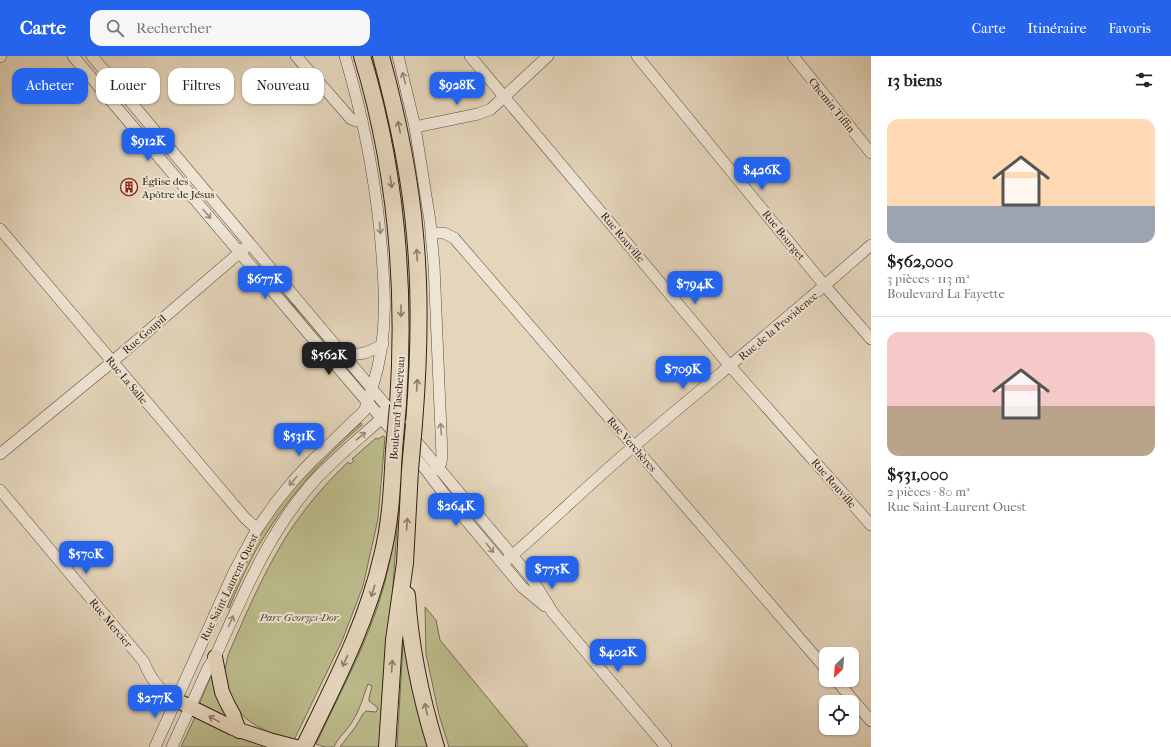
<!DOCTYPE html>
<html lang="fr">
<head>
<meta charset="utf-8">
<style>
	body { margin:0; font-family:"IM FELL French Canon",serif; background:#f6f6f6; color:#222; height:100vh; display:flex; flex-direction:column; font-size:15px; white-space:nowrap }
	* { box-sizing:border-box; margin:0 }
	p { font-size:13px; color:#767676 }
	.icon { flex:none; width:22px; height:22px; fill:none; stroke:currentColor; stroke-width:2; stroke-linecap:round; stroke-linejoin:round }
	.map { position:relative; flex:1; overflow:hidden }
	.side { display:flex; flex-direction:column; background:#fff; width:300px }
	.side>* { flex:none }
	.top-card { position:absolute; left:12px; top:12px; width:380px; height:36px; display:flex; gap:8px }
	.needle { width:26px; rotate:205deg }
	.buttons { position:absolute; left:819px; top:591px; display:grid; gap:8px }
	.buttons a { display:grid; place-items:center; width:40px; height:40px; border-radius:8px; background:#fff; box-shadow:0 1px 3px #0004; font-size:20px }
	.price { position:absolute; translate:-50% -34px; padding:0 9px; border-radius:8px; background:#2563eb; color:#fff; font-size:13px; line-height:26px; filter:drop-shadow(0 1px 2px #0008) }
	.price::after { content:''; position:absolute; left:50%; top:24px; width:12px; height:9px; margin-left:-6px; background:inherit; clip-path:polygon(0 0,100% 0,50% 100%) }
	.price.on { background:#222; color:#fff }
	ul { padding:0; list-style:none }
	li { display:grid; align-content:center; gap:8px; height:212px; padding:0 16px }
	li+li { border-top:1px solid #e0e0e0 }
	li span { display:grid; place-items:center; height:124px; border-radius:12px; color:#555 }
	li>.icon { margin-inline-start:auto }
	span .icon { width:72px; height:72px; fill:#fffc; stroke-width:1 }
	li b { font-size:17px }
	h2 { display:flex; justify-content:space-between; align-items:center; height:48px; padding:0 16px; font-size:17px }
	.pill { padding:0 14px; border-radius:12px; background:#fff; box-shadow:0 1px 3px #0004; font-size:14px; line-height:36px }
	.pill.on { background:#2563eb; color:#fff }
	header { display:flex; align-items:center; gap:24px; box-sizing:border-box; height:56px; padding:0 20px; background:#2563eb; color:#fff }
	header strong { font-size:19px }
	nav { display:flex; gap:22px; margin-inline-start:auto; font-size:14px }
	.search { width:280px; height:36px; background:#f6f6f6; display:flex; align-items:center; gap:10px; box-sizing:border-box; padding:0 14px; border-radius:12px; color:#767676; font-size:15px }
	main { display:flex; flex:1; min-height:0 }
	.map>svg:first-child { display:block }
	.green { fill:#bcbb8b; stroke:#766e51 }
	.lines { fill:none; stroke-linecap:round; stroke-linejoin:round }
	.minor-casing { stroke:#5c4e40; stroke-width:12 }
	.major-casing { stroke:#2f2117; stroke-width:16 }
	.highway-casing { stroke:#2f2117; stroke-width:18 }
	.minor { stroke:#eee4d3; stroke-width:11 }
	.major { stroke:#e5d5bb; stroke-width:14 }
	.highway { stroke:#e5d5bb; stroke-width:16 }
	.highway-bridge-casing { stroke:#2f2117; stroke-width:18; stroke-linecap:butt }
	.highway-bridge { stroke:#e5d5bb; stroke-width:16 }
	.oneway { stroke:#988c7e }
	.oneway2 { stroke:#8a7b69 }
	.labels { text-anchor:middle; stroke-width:4; stroke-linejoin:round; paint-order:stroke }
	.street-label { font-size:11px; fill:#2f2117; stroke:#eee4d3 }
	.poi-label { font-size:11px; fill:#2f2117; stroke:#eee4d3; text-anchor:start }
	.park-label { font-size:11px; font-style:italic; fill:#524834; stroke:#eee4d3 }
</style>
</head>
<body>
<header>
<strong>Carte</strong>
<div class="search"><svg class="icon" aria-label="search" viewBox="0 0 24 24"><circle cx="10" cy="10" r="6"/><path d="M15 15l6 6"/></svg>Rechercher</div>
<nav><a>Carte</a><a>Itinéraire</a><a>Favoris</a></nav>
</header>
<main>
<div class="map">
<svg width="871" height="691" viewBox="0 0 871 691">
	<rect width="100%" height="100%" fill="#e5d5bb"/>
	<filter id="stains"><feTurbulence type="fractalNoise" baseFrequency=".005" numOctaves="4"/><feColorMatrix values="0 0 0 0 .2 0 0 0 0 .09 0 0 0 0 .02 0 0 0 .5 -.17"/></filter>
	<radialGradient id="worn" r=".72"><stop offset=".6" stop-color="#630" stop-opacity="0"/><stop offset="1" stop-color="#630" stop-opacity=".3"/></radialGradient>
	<g class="green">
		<path d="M 271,226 L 314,271 L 360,325 L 356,328 Z"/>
		<path d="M 361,367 L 362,369 C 320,404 284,446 256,494 C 246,513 237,532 229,552 L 227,551 C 238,526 248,500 262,476 C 286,433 325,399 361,367 Z"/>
		<path d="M 383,380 L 385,381 L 378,463 L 363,530 L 342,585 L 294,684 C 269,677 242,668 231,642 C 227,633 225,624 223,615 L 225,614 L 228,599 C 245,560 262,520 284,484 C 302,455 324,429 348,406 L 350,408 L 354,405 L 352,403 L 376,382 L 378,383 Z"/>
		<path d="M 398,457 L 382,691 L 340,691 L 356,670 L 363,658 L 366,655 L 376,656 L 378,652 L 369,645 L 369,642 L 372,630 L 368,628 C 363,641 360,654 352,666 C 347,675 338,681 334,691 L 325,691 L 316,688 C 336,645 359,603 375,558 C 387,525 393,491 398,457 Z"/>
		<path d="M 425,551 L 436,564 L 440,584 L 528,691 L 449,691 L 439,659 L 426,598 Z"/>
		<path d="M 403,588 L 405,588 L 428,691 L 397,691 Z"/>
		<path d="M 213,615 L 228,662 L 227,663 L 201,649 L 200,646 Z"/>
		<path d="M 195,661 L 236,681 L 268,691 L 181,691 Z"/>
	</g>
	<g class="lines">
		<g class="minor-casing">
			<g id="minor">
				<path d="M 73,0 L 308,277 L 426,414 L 445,439 L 522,531 L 545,550"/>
				<path d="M 92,0 L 532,523 L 553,557 L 666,691"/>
				<path d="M 296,0 L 351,63 L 356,65 L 362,65"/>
				<path d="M 398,0 L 415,71 L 430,165 L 434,209 L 442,400 L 441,407 L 435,414"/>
				<path d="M 470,0 L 730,310 L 871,469"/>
				<path d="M 637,0 L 825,230 L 871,283"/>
				<path d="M 793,0 L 871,97"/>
				<path d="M 0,1 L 1,0"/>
				<path d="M 415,71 L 478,58 L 491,53 L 548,0"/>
				<path d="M 0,173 L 245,462 L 257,473"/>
				<path d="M 432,177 L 444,177 L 454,182 L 826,613"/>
				<path d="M 343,298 C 361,299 367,298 383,288"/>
				<path d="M 0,398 L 112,306 L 245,192"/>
				<path d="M 0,434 L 144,606 C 150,622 160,636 176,644"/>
				<path d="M 507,504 C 550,467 590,427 633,391 C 713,323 793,258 871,189"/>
				<path d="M 836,624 L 871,665"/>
				<path d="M 155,691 L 234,516 L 257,473 L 276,446 L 294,424 L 312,405 L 364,355 C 368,347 370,338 373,329 C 389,278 385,229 380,176 C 374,116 362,57 345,0"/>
				<path d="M 172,691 L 208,612 L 215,601 C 243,539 269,475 315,424 C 336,401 359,383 382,362 L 383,356"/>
			</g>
		</g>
		<g class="major-casing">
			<g id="major">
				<path d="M 215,601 L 222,636 L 227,647 L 233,658 L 239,675"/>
				<path d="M 176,644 L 233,672 L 269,684 L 296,691"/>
			</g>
		</g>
		<g class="highway-casing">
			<g id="highway">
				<path d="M 362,0 C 397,115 406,230 398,349"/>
				<path d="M 381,0 C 397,59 410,118 415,179 C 421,242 419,305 414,368"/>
				<path d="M 407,539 C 410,590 421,642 436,691"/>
				<path d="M 304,691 C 334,629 367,567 382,500 C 391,465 392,430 394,394"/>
				<path d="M 387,691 L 394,584 L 405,507 L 410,414"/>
			</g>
		</g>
		<use href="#minor" class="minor"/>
		<use href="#major" class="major"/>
		<use href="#highway" class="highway"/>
		<g class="highway-bridge-casing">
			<g id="highway-bridge">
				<path d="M 394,394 L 398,349"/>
				<path d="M 410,414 L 414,368"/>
			</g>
		</g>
		<use href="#highway-bridge" class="highway-bridge"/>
	</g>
	<defs><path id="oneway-shaft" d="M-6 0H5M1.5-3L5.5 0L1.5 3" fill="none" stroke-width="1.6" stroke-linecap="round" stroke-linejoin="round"/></defs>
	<g class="oneway">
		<use href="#oneway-shaft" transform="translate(404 22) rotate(-105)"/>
		<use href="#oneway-shaft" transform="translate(207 158) rotate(50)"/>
		<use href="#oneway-shaft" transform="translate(380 172) rotate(85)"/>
		<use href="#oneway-shaft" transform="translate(441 373) rotate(-94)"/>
		<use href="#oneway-shaft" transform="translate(361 380) rotate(-40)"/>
		<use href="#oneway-shaft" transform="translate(293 425) rotate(131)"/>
		<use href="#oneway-shaft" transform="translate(490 492) rotate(51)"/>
		<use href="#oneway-shaft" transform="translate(231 565) rotate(-66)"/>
	</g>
	<g class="oneway2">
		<use href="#oneway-shaft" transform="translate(399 71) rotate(-102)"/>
		<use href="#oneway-shaft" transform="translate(391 126) rotate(81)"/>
		<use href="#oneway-shaft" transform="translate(417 199) rotate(-93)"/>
		<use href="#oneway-shaft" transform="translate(401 255) rotate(90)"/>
		<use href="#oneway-shaft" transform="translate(417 329) rotate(-86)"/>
		<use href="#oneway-shaft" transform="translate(407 468) rotate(-86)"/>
		<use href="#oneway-shaft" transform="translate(373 535) rotate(107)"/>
		<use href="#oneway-shaft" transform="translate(345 605) rotate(115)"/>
		<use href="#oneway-shaft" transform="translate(392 610) rotate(-86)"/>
		<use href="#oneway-shaft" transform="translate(426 653) rotate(-104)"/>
		<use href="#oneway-shaft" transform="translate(214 663) rotate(-151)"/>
	</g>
	<defs>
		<g id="building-ring" transform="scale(0.9)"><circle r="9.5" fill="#eee4d3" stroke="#8f2418" stroke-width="1.5"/><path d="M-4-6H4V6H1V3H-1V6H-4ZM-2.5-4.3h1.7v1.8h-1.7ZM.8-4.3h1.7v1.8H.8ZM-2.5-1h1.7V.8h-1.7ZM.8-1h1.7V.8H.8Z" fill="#8f2418"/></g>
	</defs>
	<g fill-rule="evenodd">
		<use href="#building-ring" x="129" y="131"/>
	</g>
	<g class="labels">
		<g class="street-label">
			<text transform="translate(832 49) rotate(51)" y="4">Chemin Tiffin</text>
			<text transform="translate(784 179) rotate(51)" y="4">Rue Bourget</text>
			<text transform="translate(623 181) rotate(50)" y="4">Rue Rouville</text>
			<text transform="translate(778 270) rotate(-40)" y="4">Rue de la Providence</text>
			<text transform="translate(144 278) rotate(-41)" y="4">Rue Goupil</text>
			<text transform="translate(127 324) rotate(50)" y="4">Rue La Salle</text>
			<text transform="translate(397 352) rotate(-86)" y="4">Boulevard Taschereau</text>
			<text transform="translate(632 388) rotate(49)" y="4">Rue Verchères</text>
			<text transform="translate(834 427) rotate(49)" y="4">Rue Rouville</text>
			<text transform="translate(229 531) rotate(-64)" y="4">Rue Saint-Laurent Ouest</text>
			<text transform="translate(111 567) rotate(50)" y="4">Rue Mercier</text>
		</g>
		<g class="poi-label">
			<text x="142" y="129">Église des<tspan x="142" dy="13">Apôtre de Jésus</tspan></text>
		</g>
		<g class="park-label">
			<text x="299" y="565">Parc Georges-Dor</text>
		</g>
	</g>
	<rect width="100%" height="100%" filter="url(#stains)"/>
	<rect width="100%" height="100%" fill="url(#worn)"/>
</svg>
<div class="buttons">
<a><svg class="needle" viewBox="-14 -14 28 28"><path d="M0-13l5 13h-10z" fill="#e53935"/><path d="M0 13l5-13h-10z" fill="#767676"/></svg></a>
<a><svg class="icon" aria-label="locate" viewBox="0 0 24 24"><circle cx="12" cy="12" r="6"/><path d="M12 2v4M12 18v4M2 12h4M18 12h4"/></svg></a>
</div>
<b class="price" style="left:457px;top:50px">$928K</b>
<b class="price" style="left:148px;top:106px">$912K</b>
<b class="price" style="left:762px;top:135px">$426K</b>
<b class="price" style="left:265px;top:244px">$677K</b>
<b class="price" style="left:695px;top:249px">$794K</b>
<b class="price on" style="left:329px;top:320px">$562K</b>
<b class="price" style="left:683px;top:334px">$709K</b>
<b class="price" style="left:299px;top:401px">$531K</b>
<b class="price" style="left:456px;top:471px">$264K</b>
<b class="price" style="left:86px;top:519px">$570K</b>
<b class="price" style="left:552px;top:534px">$775K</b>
<b class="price" style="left:618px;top:617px">$402K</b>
<b class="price" style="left:155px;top:663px">$277K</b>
<div class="top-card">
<a class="pill on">Acheter</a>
<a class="pill">Louer</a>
<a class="pill">Filtres</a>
<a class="pill">Nouveau</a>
</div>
</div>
<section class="side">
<h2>13 biens<svg class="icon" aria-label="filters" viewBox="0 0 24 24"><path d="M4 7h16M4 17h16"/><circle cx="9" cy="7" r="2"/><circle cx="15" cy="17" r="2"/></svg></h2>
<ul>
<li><span style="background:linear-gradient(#ffd9b3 70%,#9aa5b1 0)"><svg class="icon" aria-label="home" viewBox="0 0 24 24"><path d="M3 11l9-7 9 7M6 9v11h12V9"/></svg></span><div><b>$562,000</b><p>3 pièces · 113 m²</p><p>Boulevard La Fayette</p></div></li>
<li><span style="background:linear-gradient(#f6c9c9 60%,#b9a48a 0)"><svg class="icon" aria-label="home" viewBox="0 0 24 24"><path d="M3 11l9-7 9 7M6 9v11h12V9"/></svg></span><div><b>$531,000</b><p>2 pièces · 80 m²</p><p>Rue Saint-Laurent Ouest</p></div></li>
</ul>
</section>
</main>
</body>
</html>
